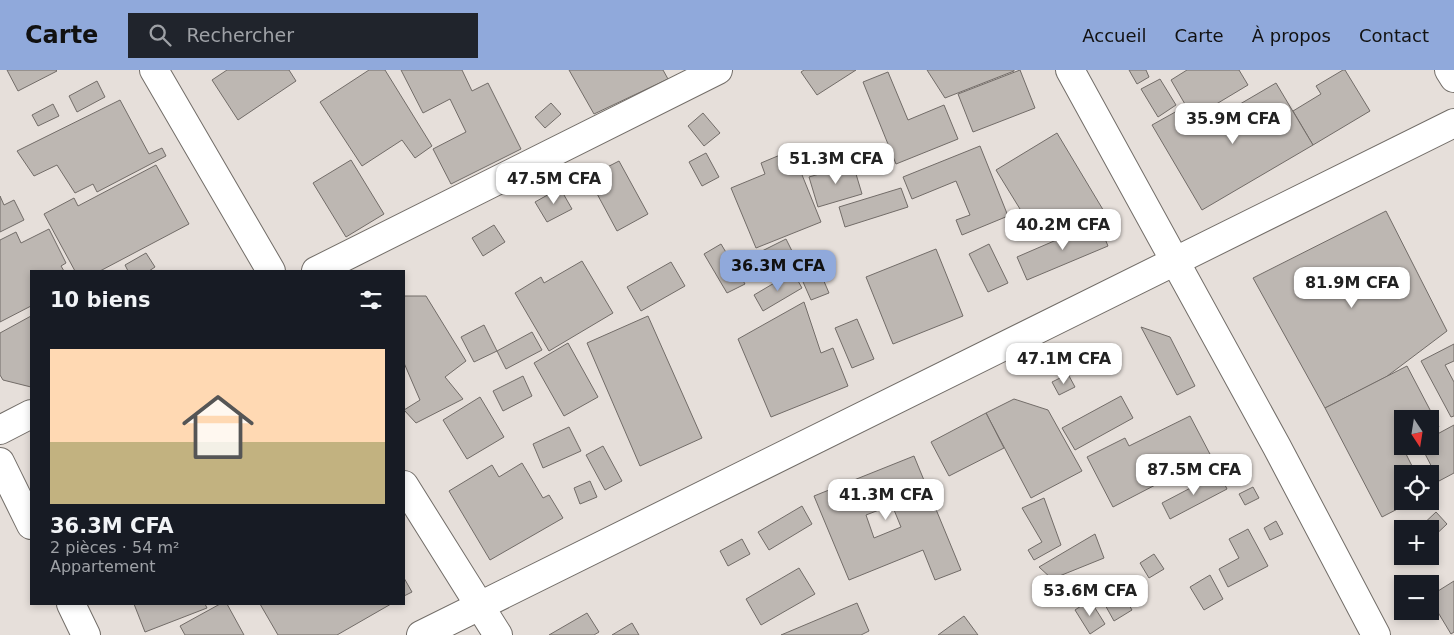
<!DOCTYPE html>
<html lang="fr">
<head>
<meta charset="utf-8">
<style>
	body { margin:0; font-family:"DejaVu Sans",sans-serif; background:#20242c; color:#f1f3f6; height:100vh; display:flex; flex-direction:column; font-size:19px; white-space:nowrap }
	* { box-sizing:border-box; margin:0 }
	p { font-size:16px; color:#9ea1a6 }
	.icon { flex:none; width:28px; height:28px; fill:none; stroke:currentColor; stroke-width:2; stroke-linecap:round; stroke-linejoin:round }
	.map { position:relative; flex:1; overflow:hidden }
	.side { position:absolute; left:30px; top:200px; width:375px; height:335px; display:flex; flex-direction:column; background:#171b24; border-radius:0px; box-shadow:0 2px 8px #0003 }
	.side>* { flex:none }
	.needle { width:32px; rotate:168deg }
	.tools { position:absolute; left:1394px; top:340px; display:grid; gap:10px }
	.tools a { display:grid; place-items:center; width:45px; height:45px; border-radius:0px; background:#171b24; box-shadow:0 2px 8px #0003; font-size:25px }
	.price { position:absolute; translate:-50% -42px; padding:0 11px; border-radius:10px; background:#fff; color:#222; font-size:16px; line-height:32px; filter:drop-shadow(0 1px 2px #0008) }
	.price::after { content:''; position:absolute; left:50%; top:30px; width:15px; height:11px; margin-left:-8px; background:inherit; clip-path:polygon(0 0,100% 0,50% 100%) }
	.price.active { background:#90a9db; color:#111 }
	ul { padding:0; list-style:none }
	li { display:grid; align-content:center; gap:10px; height:265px; padding:0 20px }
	li span { display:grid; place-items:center; height:155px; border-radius:0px; color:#555 }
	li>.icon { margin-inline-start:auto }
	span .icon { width:90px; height:90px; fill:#fffc; stroke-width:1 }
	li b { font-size:21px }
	h2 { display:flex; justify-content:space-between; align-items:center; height:60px; padding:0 20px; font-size:21px }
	header { display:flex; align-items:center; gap:30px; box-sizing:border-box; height:70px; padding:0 25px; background:#90a9db; color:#111 }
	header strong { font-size:24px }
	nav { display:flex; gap:28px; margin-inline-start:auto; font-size:18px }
	.search { width:350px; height:45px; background:#20242c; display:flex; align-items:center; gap:12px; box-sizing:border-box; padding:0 18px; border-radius:0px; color:#9ea1a6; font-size:19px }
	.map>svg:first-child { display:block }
	.building { fill:#bdb7b2; stroke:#726c68; fill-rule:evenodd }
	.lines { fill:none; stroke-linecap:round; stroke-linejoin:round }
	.street-casing { stroke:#726d68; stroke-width:30 }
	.street { stroke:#fff; stroke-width:28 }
</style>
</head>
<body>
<header>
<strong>Carte</strong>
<div class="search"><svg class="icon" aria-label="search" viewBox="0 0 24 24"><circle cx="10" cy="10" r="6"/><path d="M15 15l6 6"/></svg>Rechercher</div>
<nav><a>Accueil</a><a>Carte</a><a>À propos</a><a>Contact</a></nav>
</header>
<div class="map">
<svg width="1454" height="565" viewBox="0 0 1454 565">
	<rect width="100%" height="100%" fill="#e6dfda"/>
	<g class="building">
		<path d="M 7,0 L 56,0 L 57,1 L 18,21 Z"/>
		<path d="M 227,0 L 289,0 L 296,11 L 238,50 L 212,10 Z"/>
		<path d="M 369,0 L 385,0 L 432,76 L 415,88 L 402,70 L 362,96 L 320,32 Z"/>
		<path d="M 401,0 L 462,0 L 472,21 L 488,13 L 521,79 L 451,114 L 433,79 L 466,62 L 450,29 L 423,43 Z"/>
		<path d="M 569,0 L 663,0 L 668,9 L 594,44 Z"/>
		<path d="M 804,0 L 856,0 L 817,25 L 801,2 Z"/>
		<path d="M 927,0 L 1014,0 L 1014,1 L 945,28 Z"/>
		<path d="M 1020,0 L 1035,38 L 973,62 L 958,24 Z"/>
		<path d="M 1129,0 L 1146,0 L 1149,7 L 1137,14 Z"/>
		<path d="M 1187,0 L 1239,0 L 1248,15 L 1193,48 L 1171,10 Z"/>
		<path d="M 1343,0 L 1345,0 L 1370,41 L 1313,75 L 1293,41 L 1321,24 L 1316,16 Z"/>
		<path d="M 888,2 L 908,50 L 944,35 L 958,69 L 896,94 L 863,12 Z"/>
		<path d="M 1160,9 L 1176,35 L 1158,47 L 1141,19 Z"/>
		<path d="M 97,11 L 105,27 L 77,42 L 69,26 Z"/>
		<path d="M 1276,13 L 1313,75 L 1202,140 L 1152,55 L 1186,36 L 1199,58 Z"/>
		<path d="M 120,30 L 149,84 L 162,78 L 166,86 L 97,122 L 93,114 L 75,123 L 57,95 L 34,106 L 17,81 Z"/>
		<path d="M 551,33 L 561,44 L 545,58 L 535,47 Z"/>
		<path d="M 53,34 L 59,46 L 38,56 L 32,45 Z"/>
		<path d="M 703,43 L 720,63 L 704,76 L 688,56 Z"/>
		<path d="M 1057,63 L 1105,143 L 1080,159 L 1070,144 L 1036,165 L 996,100 Z"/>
		<path d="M 980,76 L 1008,146 L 962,165 L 956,150 L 970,145 L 956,111 L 912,129 L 903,107 Z"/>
		<path d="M 792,80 L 821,152 L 756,178 L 731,118 L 765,104 L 761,93 Z"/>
		<path d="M 706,83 L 719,107 L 702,116 L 689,92 Z"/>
		<path d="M 351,90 L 384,144 L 346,167 L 313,113 Z"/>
		<path d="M 619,91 L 648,144 L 617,161 L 588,107 Z"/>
		<path d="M 853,94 L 862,124 L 818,137 L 809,107 Z"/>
		<path d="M 156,95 L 189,154 L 100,201 L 75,201 L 44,144 L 74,128 L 78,136 Z"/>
		<path d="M 560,118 L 572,139 L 547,152 L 535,132 Z"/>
		<path d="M 901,118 L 908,137 L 845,157 L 839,137 Z"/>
		<path d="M 0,126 L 4,135 L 14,130 L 24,150 L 0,162 Z"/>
		<path d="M 1386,141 L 1447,261 L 1386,307 L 1325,338 L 1253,208 Z"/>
		<path d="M 1098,152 L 1108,176 L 1027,210 L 1017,187 Z"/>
		<path d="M 494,155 L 505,172 L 483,186 L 472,168 Z"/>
		<path d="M 49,159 L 66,193 L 61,196 L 64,201 L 31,201 L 31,236 L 0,252 L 0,170 L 16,162 L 21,173 Z"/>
		<path d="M 786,169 L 796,189 L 760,206 L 750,187 Z"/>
		<path d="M 721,174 L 745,214 L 727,223 L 704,184 Z"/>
		<path d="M 989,174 L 1008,213 L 988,222 L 969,184 Z"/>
		<path d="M 936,179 L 963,246 L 893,274 L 866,207 Z"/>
		<path d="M 146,183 L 155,197 L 149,201 L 128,201 L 125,195 Z"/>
		<path d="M 814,188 L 829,223 L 811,230 L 796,196 Z"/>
		<path d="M 582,191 L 613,243 L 549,281 L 515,223 L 541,207 L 544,213 Z"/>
		<path d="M 671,192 L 685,216 L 641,241 L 627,217 Z"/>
		<path d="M 793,202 L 802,218 L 763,241 L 754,225 Z"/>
		<path d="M 404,226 L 426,226 L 466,291 L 445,307 L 463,329 L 416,353 L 404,340 L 420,330 L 404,293 Z"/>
		<path d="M 804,232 L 821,283 L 833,278 L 848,316 L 771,347 L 738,269 Z"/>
		<path d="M 31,246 L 31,317 L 3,310 L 0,305 L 0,263 Z"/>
		<path d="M 648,246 L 702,368 L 640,396 L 587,273 Z"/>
		<path d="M 857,249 L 874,289 L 852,298 L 835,258 Z"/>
		<path d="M 484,255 L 497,281 L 474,292 L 461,267 Z"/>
		<path d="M 1141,257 L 1170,267 L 1195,316 L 1177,325 Z"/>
		<path d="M 532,262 L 542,280 L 506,299 L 497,281 Z"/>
		<path d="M 568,273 L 598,327 L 564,346 L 534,293 Z"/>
		<path d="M 1454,274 L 1454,291 L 1445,295 L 1454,312 L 1454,346 L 1451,347 L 1421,291 Z"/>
		<path d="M 1407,296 L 1439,357 L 1430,362 L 1430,349 L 1402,349 L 1402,376 L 1416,404 L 1402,404 L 1402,431 L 1413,431 L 1382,447 L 1325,338 Z"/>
		<path d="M 1068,304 L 1075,317 L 1059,325 L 1052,312 Z"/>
		<path d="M 523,306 L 532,326 L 503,341 L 493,321 Z"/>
		<path d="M 1121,326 L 1133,348 L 1075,380 L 1062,358 Z"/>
		<path d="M 480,327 L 504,367 L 467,389 L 443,350 Z"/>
		<path d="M 1014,329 L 1048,340 L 1082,401 L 1031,428 L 986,343 Z"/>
		<path d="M 986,343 L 1004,378 L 949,406 L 931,372 Z"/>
		<path d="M 1190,346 L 1211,386 L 1113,437 L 1087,387 L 1125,368 L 1129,376 Z"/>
		<path d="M 1454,355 L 1454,403 L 1439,411 L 1421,376 L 1430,376 L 1430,368 Z"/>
		<path d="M 569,357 L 581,381 L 543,398 L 533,374 Z"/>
		<path d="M 603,376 L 622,411 L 605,420 L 586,385 Z"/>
		<path d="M 914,386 L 961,500 L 935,510 L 923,480 L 849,510 L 814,426 ZM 892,435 L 901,457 L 874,468 L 866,445 Z"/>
		<path d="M 1236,386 L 1247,408 L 1233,415 L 1222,394 Z"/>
		<path d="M 522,393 L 543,428 L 549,425 L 563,448 L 490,490 L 449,421 L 492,395 L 499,407 Z"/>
		<path d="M 1219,403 L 1227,419 L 1170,449 L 1162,433 Z"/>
		<path d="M 590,411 L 597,427 L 580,434 L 574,418 Z"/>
		<path d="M 1253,417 L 1259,428 L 1245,435 L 1239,424 Z"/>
		<path d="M 1044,428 L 1061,475 L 1034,490 L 1028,480 L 1042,472 L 1022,438 Z"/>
		<path d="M 802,436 L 812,454 L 769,480 L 758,462 Z"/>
		<path d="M 1436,442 L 1447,454 L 1430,470 L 1430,459 L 1418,459 Z"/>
		<path d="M 1276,451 L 1283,464 L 1270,470 L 1264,458 Z"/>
		<path d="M 1248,459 L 1268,496 L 1228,517 L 1219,499 L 1239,488 L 1229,469 Z"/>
		<path d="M 1095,464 L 1104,488 L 1052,509 L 1039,497 Z"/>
		<path d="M 742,469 L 750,484 L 728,496 L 720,481 Z"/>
		<path d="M 1154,484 L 1164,499 L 1149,508 L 1140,493 Z"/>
		<path d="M 799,498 L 815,524 L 761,555 L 746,529 Z"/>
		<path d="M 1210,505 L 1223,529 L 1204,540 L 1190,517 Z"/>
		<path d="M 404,508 L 412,522 L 404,526 Z"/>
		<path d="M 1454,511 L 1454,562 L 1451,564 L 1430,529 L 1430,526 Z"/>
		<path d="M 1122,523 L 1132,540 L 1114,551 L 1104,533 Z"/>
		<path d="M 1090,530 L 1105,554 L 1090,564 L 1075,540 Z"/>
		<path d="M 857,533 L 869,561 L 861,565 L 781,565 Z"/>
		<path d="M 134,534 L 205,534 L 207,538 L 145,562 Z"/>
		<path d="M 220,534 L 227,534 L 244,565 L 185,565 L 180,556 Z"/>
		<path d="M 260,534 L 391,534 L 337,565 L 278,565 Z"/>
		<path d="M 587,543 L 599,562 L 594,565 L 549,565 Z"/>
		<path d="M 964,546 L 978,565 L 938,565 Z"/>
		<path d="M 632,553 L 639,565 L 612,565 Z"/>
	</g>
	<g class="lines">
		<g class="street-casing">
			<g id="street">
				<path d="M 154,0 L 271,201"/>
				<path d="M 1070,0 L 1277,377 L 1376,565"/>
				<path d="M 1449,0 L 1454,8"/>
				<path d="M 316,201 L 718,0"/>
				<path d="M 0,360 L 31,344"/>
				<path d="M 0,392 L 31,455"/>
				<path d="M 404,415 L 498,565"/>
				<path d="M 71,534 L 86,565"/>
				<path d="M 421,565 L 1454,53"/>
			</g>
		</g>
		<use href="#street" class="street"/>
	</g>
</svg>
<div class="tools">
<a><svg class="needle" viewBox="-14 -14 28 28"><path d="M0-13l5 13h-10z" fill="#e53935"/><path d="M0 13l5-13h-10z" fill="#9ea1a6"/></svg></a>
<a><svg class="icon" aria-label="locate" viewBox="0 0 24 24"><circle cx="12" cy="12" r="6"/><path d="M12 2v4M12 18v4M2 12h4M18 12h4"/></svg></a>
<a>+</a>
<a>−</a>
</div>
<b class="price" style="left:1233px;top:75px">35.9M CFA</b>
<b class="price" style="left:836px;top:115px">51.3M CFA</b>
<b class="price" style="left:554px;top:135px">47.5M CFA</b>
<b class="price" style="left:1063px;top:181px">40.2M CFA</b>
<b class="price active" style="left:778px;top:222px">36.3M CFA</b>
<b class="price" style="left:1352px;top:239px">81.9M CFA</b>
<b class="price" style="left:1064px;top:315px">47.1M CFA</b>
<b class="price" style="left:1194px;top:426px">87.5M CFA</b>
<b class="price" style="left:886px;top:451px">41.3M CFA</b>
<b class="price" style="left:1090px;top:547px">53.6M CFA</b>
<section class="side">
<h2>10 biens<svg class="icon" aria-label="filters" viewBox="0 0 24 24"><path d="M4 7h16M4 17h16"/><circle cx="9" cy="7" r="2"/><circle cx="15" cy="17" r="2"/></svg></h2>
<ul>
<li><span style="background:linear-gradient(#ffd9b3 60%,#c2b280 0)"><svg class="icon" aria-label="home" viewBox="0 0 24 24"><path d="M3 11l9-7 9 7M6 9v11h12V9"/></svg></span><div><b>36.3M CFA</b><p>2 pièces · 54 m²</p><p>Appartement</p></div></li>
</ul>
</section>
</div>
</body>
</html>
